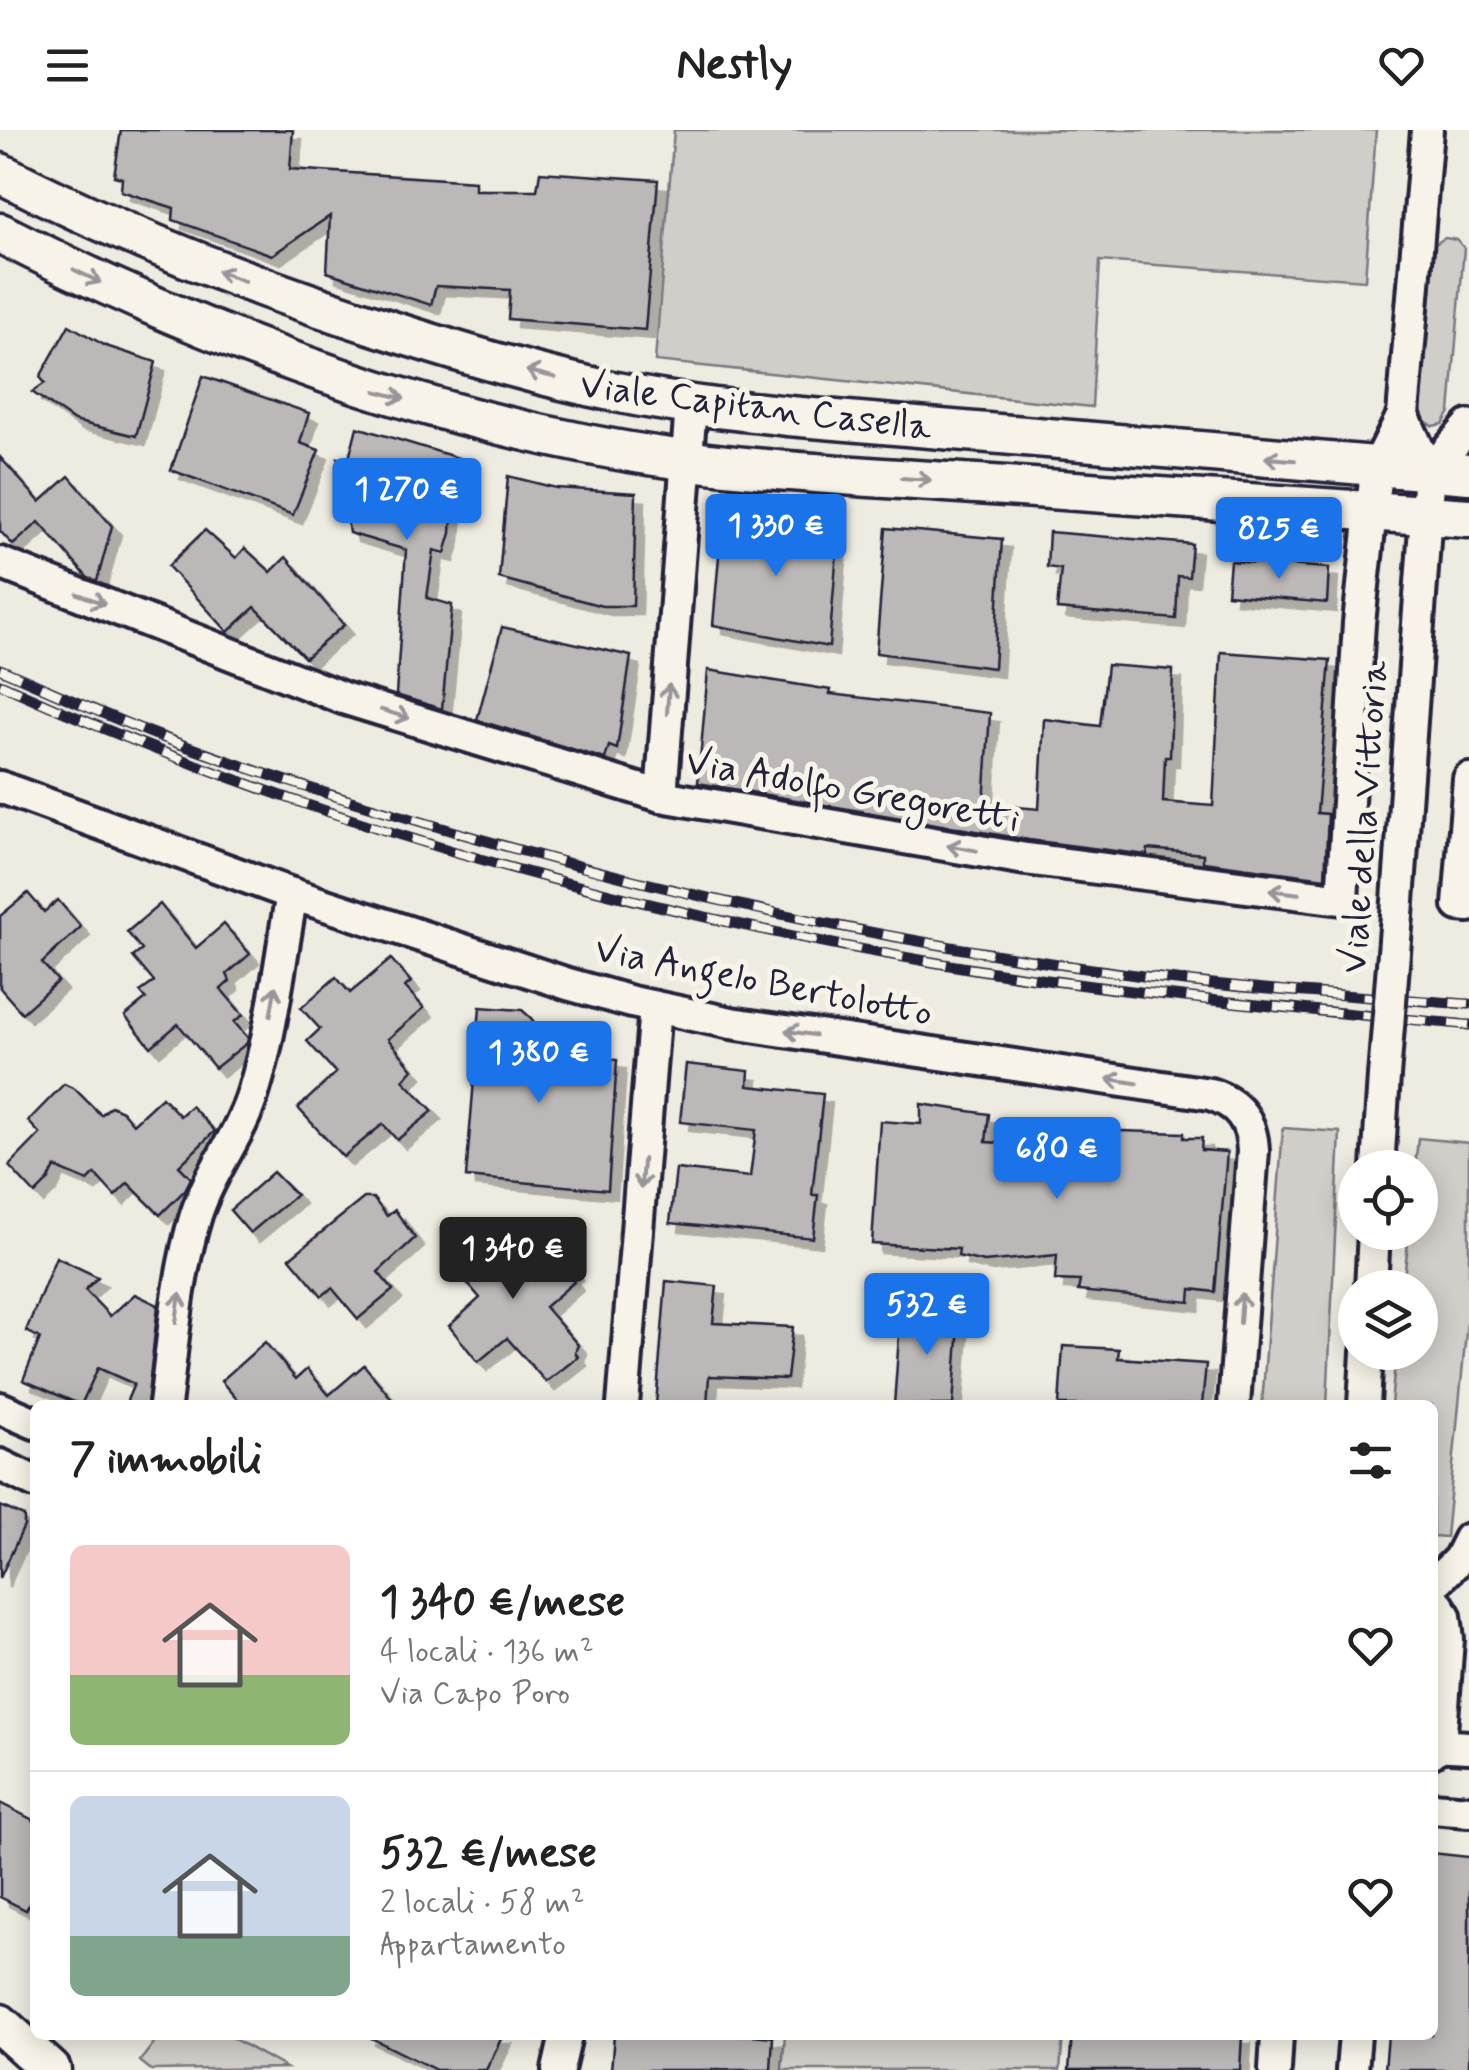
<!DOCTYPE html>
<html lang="it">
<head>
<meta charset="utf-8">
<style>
	body { margin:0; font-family:Mynerve,sans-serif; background:#f2f2f2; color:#222; height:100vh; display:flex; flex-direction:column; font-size:38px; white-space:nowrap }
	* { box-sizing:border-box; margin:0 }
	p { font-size:32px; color:#767676 }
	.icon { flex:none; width:55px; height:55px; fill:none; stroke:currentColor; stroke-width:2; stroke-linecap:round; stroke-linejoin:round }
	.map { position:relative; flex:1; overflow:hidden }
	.panel { position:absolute; left:30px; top:1270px; width:1408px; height:640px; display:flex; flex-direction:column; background:#fff; border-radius:15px; box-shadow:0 5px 25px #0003 }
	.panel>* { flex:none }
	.fabs { position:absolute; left:1338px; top:1020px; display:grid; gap:20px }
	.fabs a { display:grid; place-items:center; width:100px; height:100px; border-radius:50%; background:#fff; box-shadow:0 5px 25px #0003; font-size:50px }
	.price { position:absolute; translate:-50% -85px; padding:0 22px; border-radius:10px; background:#1a73e8; color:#fff; font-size:32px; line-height:65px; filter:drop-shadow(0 2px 5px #0008) }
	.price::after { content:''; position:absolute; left:50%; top:60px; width:30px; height:22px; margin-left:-15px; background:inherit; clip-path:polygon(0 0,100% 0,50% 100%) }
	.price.current { background:#222; color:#fff }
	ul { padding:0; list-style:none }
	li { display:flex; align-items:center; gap:30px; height:250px; padding:0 40px }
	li+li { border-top:2px solid #e0e0e0 }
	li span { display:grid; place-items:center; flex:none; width:280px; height:200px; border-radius:15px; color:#555 }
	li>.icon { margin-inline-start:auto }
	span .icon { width:120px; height:120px; fill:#fffc; stroke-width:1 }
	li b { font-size:42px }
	h2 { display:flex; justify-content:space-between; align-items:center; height:120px; padding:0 40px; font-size:42px }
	header { display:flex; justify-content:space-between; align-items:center; height:130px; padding:0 40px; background:#fff; font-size:45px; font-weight:700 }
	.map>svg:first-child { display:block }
	.green { fill:#d1cdc9; stroke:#7a7882; stroke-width:2.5 }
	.building { fill:#bbb8b7; stroke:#22223b; stroke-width:2.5; filter:url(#shadow) }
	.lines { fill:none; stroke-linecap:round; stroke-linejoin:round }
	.minor-casing { stroke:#22223b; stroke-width:38 }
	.tertiary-casing { stroke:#22223b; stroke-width:45 }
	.minor { stroke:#f7f3e8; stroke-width:30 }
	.tertiary { stroke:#f7f3e8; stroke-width:38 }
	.rail-casing { stroke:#22223b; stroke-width:11 }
	.rail { stroke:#f7f3e8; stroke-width:8; stroke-dasharray:22; stroke-linecap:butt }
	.minor-bridge-casing { stroke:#22223b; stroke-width:38; stroke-linecap:butt }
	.minor-bridge { stroke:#f7f3e8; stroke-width:30 }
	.oneway { stroke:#97959a }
	.labels { text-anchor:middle; stroke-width:10; stroke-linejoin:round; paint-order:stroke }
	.street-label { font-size:38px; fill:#22223b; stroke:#f7f3e8 }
</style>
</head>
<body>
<header><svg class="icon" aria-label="menu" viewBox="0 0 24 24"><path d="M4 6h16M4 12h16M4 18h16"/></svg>Nestly<svg class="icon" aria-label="heart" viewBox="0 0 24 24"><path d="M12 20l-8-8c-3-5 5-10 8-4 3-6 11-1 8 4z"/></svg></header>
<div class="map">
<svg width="1469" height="1940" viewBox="0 0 1469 1940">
	<defs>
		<filter id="shadow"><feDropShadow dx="9" dy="9" stdDeviation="0" flood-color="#0004"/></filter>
	</defs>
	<rect width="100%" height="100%" fill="#eeebe1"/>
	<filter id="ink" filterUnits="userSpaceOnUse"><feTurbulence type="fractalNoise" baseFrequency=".01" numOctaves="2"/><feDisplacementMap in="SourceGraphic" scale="20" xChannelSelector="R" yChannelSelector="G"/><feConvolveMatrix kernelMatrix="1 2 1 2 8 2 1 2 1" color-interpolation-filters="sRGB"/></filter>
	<g filter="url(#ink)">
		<g class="green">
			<path d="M 674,0 L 1376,0 L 1365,150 L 1100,131 L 1092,277 L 655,231 Z"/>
			<path d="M 1445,108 L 1457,110 L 1464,118 L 1450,282 L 1443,294 L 1433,296 L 1424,290 L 1421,279 L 1435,114 Z"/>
			<path d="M 1283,998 L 1340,1002 L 1327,1275 L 1262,1275 Z"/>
			<path d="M 1418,1008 L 1469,1013 L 1469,1172 L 1446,1407 L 1433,1406 L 1432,1275 L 1391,1275 L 1396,1223 L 1420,1222 L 1420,1158 L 1403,1157 L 1409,1103 L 1420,1102 L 1420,1038 L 1415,1037 Z"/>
			<path d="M 160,1905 L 227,1905 L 286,1938 L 151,1940 L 140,1931 Z"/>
			<path d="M 785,1905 L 1063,1905 L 1060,1940 L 782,1940 Z"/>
		</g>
		<g class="building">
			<path d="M 121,0 L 293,0 L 290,39 L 475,51 L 475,60 L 537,60 L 540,42 L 658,50 L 645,200 L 508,189 L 510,160 L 436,156 L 431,175 L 327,142 L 330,86 L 272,125 L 173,90 L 174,78 L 121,61 L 122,48 L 114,46 Z"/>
			<path d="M 69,195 L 106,216 L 156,232 L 136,306 L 74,291 L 32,262 L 45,253 L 40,247 Z"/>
			<path d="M 203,246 L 309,283 L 300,313 L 319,320 L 293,385 L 171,340 Z"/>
			<path d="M 357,297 L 462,329 L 454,360 L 451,403 L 445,423 L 434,420 L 427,468 L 452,475 L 442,579 L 396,565 L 406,420 L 349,403 L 338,328 L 348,332 Z"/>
			<path d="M 0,327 L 40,372 L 69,346 L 112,396 L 97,451 L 88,448 L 39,392 L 13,415 L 0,401 Z"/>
			<path d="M 508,346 L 556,358 L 636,363 L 633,476 L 602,476 L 499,448 Z"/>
			<path d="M 723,380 L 787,395 L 839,397 L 829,517 L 713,495 Z"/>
			<path d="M 886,398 L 1002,409 L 994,538 L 876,523 Z"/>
			<path d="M 205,400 L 236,428 L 245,418 L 271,442 L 286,427 L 344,495 L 305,528 L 255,477 L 228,502 L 168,436 Z"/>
			<path d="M 1049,402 L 1192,414 L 1189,447 L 1178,446 L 1176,489 L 1057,479 L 1061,439 L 1047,437 Z"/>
			<path d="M 1230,431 L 1329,438 L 1327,473 L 1227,464 Z"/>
			<path d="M 502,497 L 631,526 L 617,619 L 609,616 L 605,629 L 477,590 Z"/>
			<path d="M 1221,522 L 1330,530 L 1317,683 L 1328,684 L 1325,748 L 1203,732 L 1203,724 L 1148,719 L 1147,725 L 1029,710 L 698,653 L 708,540 L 831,560 L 830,564 L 990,583 L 984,674 L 1039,679 L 1044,589 L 1100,596 L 1107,535 L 1173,540 L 1170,627 L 1165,627 L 1163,672 L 1213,676 Z"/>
			<path d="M 28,763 L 44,782 L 58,770 L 81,797 L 42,833 L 58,851 L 22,883 L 0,858 L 0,786 Z"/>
			<path d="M 160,774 L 196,818 L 224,794 L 250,824 L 227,844 L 230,851 L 221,859 L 243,885 L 234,892 L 248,908 L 247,913 L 215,938 L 178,894 L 151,917 L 125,886 L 146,869 L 140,862 L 154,852 L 133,827 L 142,820 L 127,802 Z"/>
			<path d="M 391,829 L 411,852 L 405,857 L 424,878 L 388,909 L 413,939 L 403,950 L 433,981 L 397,1010 L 383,994 L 343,1027 L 298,978 L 336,943 L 307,911 L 320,899 L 301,878 L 336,847 L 350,863 Z"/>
			<path d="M 480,877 L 522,880 L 531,888 L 550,915 L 580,909 L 589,911 L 591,916 L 599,917 L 599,928 L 617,930 L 608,1060 L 466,1047 Z"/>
			<path d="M 686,934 L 749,941 L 748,956 L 823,964 L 812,1065 L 818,1065 L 813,1108 L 670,1093 L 676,1039 L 750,1047 L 756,1000 L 680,992 Z"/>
			<path d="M 64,954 L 75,959 L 101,985 L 111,976 L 122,981 L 133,994 L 162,967 L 180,986 L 191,976 L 215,1001 L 179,1036 L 191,1048 L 185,1060 L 160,1085 L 128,1053 L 115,1066 L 95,1044 L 88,1051 L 55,1037 L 48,1051 L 35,1064 L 9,1036 L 40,1004 L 28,991 Z"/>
			<path d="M 921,974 L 989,984 L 986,1012 L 1064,1017 L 1064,1010 L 1089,1013 L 1090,1000 L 1184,1003 L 1184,1008 L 1202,1008 L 1201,1020 L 1227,1022 L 1215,1162 L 1191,1159 L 1190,1172 L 1078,1161 L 1080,1151 L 1055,1150 L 1057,1125 L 984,1132 L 958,1126 L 959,1119 L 872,1114 L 880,991 L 921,994 Z"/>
			<path d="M 273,1042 L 296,1065 L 250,1103 L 230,1080 Z"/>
			<path d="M 364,1068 L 373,1068 L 387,1086 L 395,1080 L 415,1108 L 378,1142 L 393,1160 L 358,1189 L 332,1158 L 322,1166 L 290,1128 Z"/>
			<path d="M 481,1094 L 497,1115 L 502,1112 L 522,1137 L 550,1112 L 574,1141 L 569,1144 L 574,1152 L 545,1177 L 578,1215 L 575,1222 L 578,1227 L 546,1252 L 507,1208 L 478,1232 L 449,1196 L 480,1168 L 444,1126 Z"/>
			<path d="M 56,1127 L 98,1147 L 85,1160 L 110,1186 L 135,1164 L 158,1175 L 147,1275 L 125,1275 L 134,1254 L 98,1238 L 81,1275 L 23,1250 L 40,1208 L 26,1201 Z"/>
			<path d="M 666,1151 L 717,1156 L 713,1193 L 793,1197 L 787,1249 L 709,1246 L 707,1275 L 656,1275 Z"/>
			<path d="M 901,1178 L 960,1183 L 953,1275 L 894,1275 Z"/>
			<path d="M 265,1212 L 296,1249 L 307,1239 L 329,1265 L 364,1235 L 397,1275 L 242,1275 L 221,1251 Z"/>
			<path d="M 1063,1216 L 1119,1219 L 1118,1228 L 1206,1234 L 1202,1275 L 1059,1275 Z"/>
			<path d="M 0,1376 L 24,1386 L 24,1396 L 0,1448 Z"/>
			<path d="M 0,1673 L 35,1691 L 35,1764 L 26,1780 L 0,1767 Z"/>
			<path d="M 1432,1723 L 1469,1727 L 1469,1940 L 1385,1940 L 1388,1905 L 1432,1905 Z"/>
			<path d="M 365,1905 L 503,1905 L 486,1940 L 436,1940 Z"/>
			<path d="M 614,1905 L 752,1905 L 773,1907 L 771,1940 L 611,1940 Z"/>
			<path d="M 1072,1905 L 1242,1905 L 1240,1940 L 1069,1940 Z"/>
		</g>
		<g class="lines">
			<g class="minor-casing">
				<g id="minor">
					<path d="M 1429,342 L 1469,296"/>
					<path d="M 0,433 L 343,568 L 661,666 L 1026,729 L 1342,769 L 1359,493 L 1371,381 L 1377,337 L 1403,285 L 1427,0"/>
					<path d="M 1469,649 L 1459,775 L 1469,776"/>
					<path d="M 0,657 L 292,764 L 568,854 L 632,872 L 731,893 L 1210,964 C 1238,973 1252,990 1253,1021 L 1234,1275"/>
					<path d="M 661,666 L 691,275"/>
					<path d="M 1397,785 L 1429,342 L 1403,285"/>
					<path d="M 1378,1038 L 1384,946"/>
					<path d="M 1371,1158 L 1374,1102"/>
					<path d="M 165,1275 C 173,1212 177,1146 196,1085 C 210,1041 241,1005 254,960 C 273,897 280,829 292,764"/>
					<path d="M 623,1275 L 655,877"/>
					<path d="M 1364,1275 L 1367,1222"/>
					<path d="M 0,1278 L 35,1293"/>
					<path d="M 0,1335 L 35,1352"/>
					<path d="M 1432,1456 L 1459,1429 L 1469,1409"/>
					<path d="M 1432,1465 L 1445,1486 L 1448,1509 L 1440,1615 L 1432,1622"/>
					<path d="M 1432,1615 L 1469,1617"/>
					<path d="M 1432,1678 L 1469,1681"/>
					<path d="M 558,1940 L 566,1905"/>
					<path d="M 1275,1940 L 1277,1905"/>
					<path d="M 1352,1940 L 1355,1905"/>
				</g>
			</g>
			<g class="tertiary-casing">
				<g id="tertiary">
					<path d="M 0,43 C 127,108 260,159 395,202 C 468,225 541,247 616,262 C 673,274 731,280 789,286 L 1469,344"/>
					<path d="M 0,103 C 188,199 384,275 591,315 C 718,340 848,345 977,354 C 1141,365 1305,378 1469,388"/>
					<path d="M 0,1894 L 51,1940"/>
				</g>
			</g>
			<use href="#minor" class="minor"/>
			<use href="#tertiary" class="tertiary"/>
			<g class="rail-casing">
				<g id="rail">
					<path d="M 0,539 C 51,561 102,584 154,604 C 241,638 332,666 422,692 C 658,763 898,814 1143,846 C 1251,860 1360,866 1469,874"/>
					<path d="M 0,554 C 296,687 612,777 932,832 C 1110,863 1289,878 1469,895"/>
				</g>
			</g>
			<use href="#rail" class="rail"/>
			<g class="minor-bridge-casing">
				<path id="minor-bridge" d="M 1384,946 L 1397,785"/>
			</g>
			<use href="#minor-bridge" class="minor-bridge"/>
		</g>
		<defs><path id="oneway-shaft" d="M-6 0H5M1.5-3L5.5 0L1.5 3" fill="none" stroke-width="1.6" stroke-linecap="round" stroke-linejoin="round" transform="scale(2.5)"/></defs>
		<g class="oneway">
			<use href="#oneway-shaft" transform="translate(87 146) rotate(26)"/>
			<use href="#oneway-shaft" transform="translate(231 146) rotate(-159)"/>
			<use href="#oneway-shaft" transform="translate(541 244) rotate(-166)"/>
			<use href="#oneway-shaft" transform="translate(390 265) rotate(15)"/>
			<use href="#oneway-shaft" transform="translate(1280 329) rotate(-175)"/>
			<use href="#oneway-shaft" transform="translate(916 349) rotate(4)"/>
			<use href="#oneway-shaft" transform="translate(91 469) rotate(21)"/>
			<use href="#oneway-shaft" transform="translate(668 569) rotate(-86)"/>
			<use href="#oneway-shaft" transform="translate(395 584) rotate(17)"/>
			<use href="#oneway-shaft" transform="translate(962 718) rotate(-170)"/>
			<use href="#oneway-shaft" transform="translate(1284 762) rotate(-173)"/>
			<use href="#oneway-shaft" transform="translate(273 871) rotate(-80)"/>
			<use href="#oneway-shaft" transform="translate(800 903) rotate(-171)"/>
			<use href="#oneway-shaft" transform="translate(1122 951) rotate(-171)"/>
			<use href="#oneway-shaft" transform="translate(642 1044) rotate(95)"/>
			<use href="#oneway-shaft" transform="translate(178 1178) rotate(-82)"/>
			<use href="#oneway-shaft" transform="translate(1241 1178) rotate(-86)"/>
		</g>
	</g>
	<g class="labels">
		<g class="street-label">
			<text transform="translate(756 275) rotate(7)" y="13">Viale Capitan Casella</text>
			<text transform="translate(853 659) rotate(10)" y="13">Via Adolfo Gregoretti</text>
			<text transform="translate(1363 687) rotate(-86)" y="13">Viale della Vittoria</text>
			<text transform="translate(764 850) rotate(11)" y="13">Via Angelo Bertolotto</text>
		</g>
	</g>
</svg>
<div class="fabs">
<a><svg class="icon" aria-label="locate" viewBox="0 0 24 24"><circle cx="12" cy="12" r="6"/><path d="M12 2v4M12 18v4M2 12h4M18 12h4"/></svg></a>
<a><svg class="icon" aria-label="layers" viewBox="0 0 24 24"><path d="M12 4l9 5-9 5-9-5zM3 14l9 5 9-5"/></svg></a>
</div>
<b class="price" style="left:407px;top:413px">1 270 €</b>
<b class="price" style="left:776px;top:449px">1 330 €</b>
<b class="price" style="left:1279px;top:452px">825 €</b>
<b class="price" style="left:539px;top:976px">1 380 €</b>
<b class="price" style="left:1057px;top:1072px">680 €</b>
<b class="price current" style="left:513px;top:1172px">1 340 €</b>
<b class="price" style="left:927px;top:1228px">532 €</b>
<section class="panel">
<h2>7 immobili<svg class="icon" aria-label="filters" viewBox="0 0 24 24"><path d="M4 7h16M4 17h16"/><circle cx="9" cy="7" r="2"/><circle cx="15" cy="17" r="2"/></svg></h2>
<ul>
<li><span style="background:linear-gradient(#f6c9c9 65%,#8fb573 0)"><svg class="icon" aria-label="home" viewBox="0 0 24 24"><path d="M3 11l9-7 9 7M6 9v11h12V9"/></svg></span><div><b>1 340 €/mese</b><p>4 locali · 136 m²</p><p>Via Capo Poro</p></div><svg class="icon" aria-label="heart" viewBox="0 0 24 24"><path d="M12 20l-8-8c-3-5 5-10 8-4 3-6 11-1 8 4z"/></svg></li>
<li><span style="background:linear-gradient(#c9d6e8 70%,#7fa58c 0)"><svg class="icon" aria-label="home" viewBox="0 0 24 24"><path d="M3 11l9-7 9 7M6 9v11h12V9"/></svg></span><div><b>532 €/mese</b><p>2 locali · 58 m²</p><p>Appartamento</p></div><svg class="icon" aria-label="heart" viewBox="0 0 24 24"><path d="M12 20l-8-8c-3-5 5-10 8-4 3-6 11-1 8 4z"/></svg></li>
</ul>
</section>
</div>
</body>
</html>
